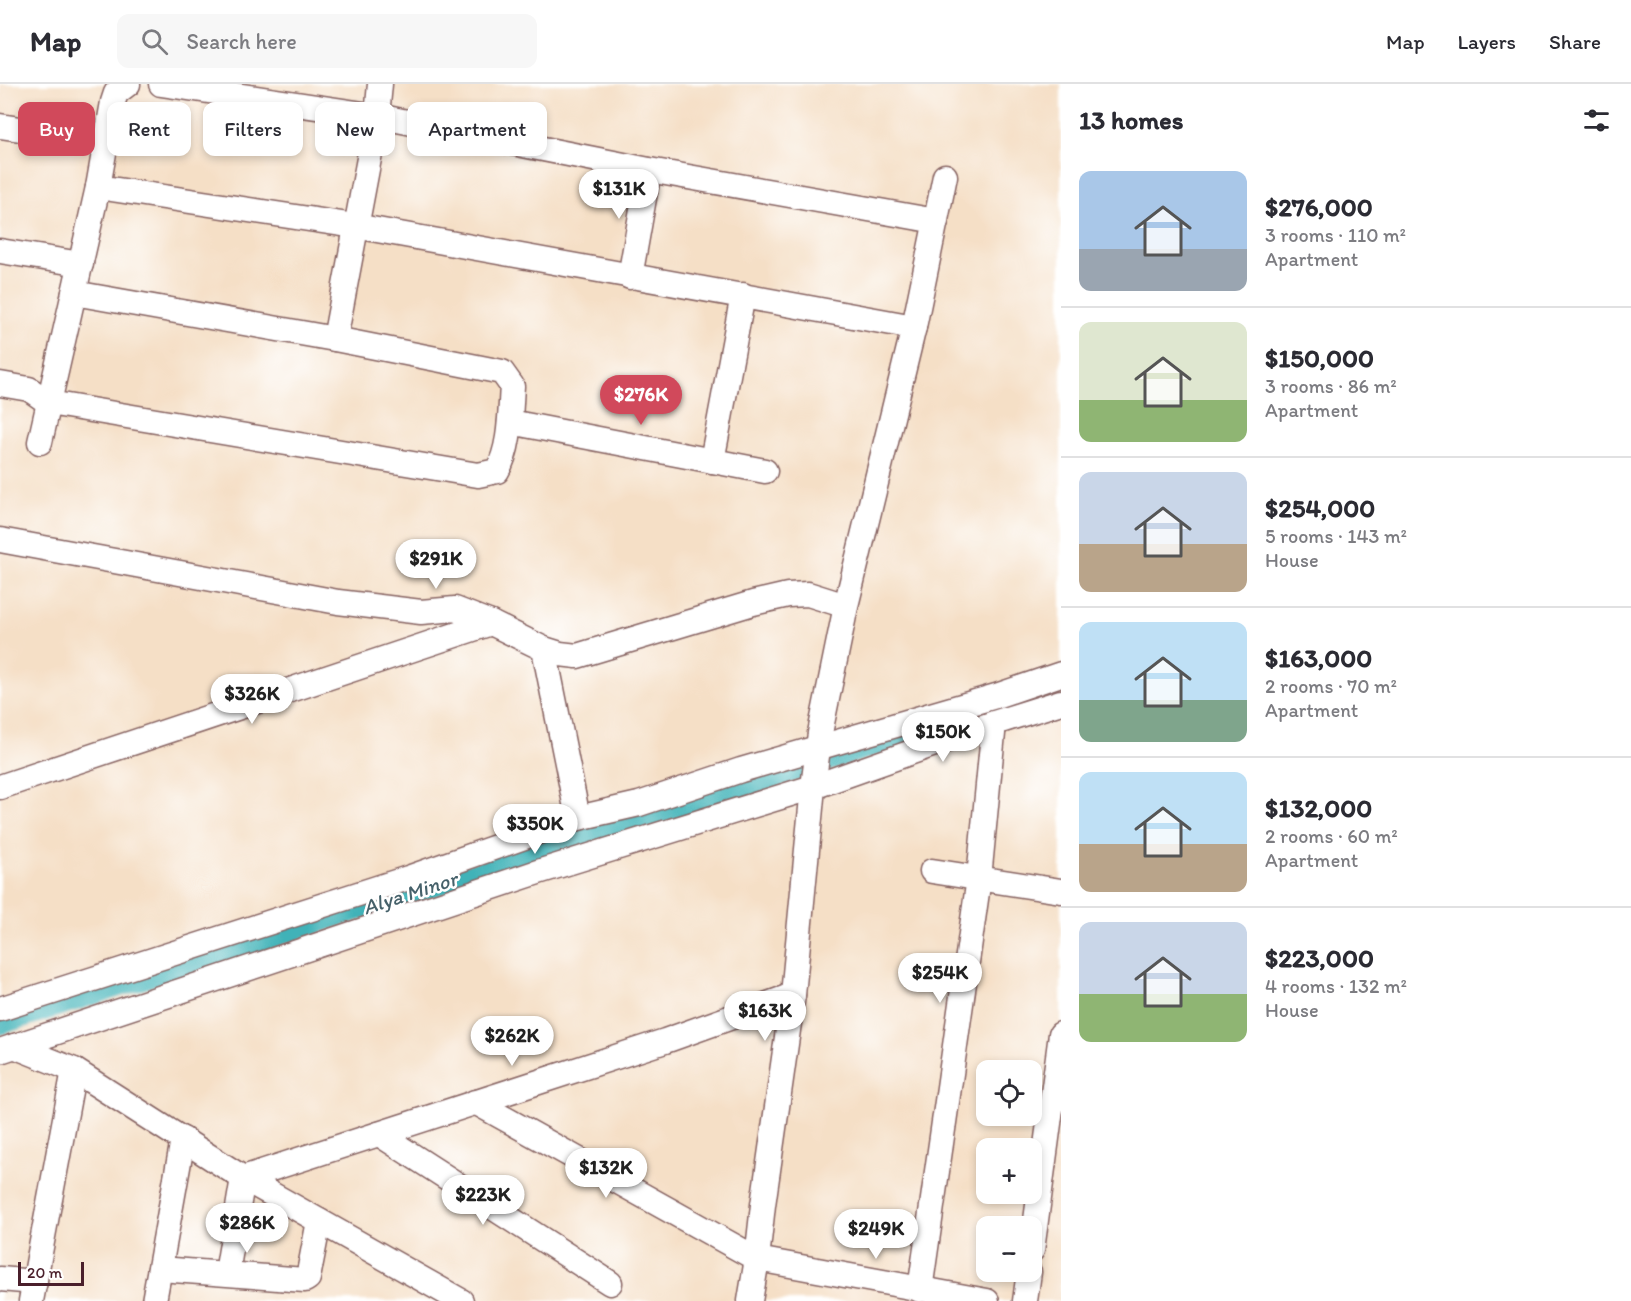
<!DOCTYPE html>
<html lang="en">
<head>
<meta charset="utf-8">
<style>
	body { margin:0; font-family:Itim,sans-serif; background:#f7f7f7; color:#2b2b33; height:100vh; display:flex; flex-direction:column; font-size:22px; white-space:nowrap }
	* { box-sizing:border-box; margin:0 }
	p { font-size:20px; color:#7c7c81 }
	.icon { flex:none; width:33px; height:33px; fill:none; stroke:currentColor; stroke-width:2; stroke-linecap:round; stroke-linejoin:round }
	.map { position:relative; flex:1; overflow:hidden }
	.drawer { display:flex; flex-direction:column; background:#fff; width:570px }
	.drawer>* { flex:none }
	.top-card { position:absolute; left:18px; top:18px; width:570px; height:54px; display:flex; gap:12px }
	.tools { position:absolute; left:976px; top:976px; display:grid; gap:12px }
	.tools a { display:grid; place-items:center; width:66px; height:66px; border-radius:12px; background:#fff; box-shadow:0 3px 9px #0003; font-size:30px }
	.scale { position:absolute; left:18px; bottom:15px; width:66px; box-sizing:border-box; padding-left:6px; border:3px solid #4a1f2b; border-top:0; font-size:16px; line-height:21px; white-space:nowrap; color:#4a1f2b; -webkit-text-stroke:4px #fff; paint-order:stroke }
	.price { position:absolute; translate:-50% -51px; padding:0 14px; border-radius:21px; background:#fff; color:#222; font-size:20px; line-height:39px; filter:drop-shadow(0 2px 3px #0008) }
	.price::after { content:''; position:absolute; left:50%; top:36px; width:18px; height:14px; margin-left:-9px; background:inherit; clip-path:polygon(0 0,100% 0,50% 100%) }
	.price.on { background:#d1495b; color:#fff }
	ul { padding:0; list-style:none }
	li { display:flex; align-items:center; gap:18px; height:150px; padding:0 18px }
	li+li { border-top:2px solid #e1e1e2 }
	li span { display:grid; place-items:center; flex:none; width:168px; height:120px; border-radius:12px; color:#555 }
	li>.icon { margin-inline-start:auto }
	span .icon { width:72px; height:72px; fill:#fffc; stroke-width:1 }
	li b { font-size:26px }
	h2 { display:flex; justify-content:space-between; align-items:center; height:72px; padding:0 18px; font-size:26px }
	.tag { padding:0 21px; border-radius:12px; background:#fff; box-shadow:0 3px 9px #0003; font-size:21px; line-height:54px }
	.tag.on { background:#d1495b; color:#fff }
	header { display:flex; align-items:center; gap:36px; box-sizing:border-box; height:84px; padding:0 30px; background:#fff; border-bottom:2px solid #e1e1e2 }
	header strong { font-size:28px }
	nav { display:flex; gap:33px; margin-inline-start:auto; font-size:21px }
	.search { width:420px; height:54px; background:#f7f7f7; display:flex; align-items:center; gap:15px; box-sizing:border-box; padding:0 21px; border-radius:12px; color:#7c7c81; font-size:22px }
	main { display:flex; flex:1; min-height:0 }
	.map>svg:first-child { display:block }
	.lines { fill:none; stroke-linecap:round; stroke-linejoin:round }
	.canal { stroke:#41b2b8; stroke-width:22 }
	.minor-casing { stroke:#866261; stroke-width:27 }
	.minor { stroke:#fff; stroke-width:24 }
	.labels { text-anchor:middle; stroke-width:5; stroke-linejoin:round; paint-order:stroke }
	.water-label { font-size:21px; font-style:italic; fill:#46616a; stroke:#fff }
</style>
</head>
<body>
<header>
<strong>Map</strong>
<div class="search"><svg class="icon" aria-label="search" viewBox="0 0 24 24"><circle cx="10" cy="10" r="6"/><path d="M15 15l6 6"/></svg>Search here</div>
<nav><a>Map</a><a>Layers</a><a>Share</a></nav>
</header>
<main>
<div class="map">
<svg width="1061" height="1217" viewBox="0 0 1061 1217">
	<rect width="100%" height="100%" fill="#fff"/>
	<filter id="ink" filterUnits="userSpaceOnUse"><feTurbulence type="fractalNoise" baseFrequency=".0167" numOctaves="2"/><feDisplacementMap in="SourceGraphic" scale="12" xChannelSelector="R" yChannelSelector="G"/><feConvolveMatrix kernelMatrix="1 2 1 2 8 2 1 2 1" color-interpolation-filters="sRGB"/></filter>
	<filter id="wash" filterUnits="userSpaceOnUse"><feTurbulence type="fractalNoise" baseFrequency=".008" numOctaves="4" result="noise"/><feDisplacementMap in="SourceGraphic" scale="24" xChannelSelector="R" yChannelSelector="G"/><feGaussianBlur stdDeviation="1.35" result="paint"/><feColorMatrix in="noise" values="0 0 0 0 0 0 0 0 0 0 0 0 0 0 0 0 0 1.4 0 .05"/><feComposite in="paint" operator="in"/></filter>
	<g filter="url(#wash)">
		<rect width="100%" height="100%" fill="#f5dfc6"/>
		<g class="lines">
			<path class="canal" d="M 0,940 L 968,632"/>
		</g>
	</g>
	<g filter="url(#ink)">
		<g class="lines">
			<g class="minor-casing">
				<g id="minor">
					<path d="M 161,0 L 377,32 L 649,86 L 936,137"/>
					<path d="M 0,42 L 106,58"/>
					<path d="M 98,103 L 355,142 L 914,243"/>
					<path d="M 0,167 L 81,180"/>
					<path d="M 630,193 L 649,86"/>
					<path d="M 335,255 L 377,32 L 380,0"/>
					<path d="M 0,300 L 29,305 L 49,319 L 478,391 L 497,387 C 511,363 510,329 512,302 L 502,288 L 335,255 L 74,209"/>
					<path d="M 510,338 L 765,387"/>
					<path d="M 40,358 L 98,103 L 113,18 L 116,9 L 128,0"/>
					<path d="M 712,377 L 743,211"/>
					<path d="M 0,456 L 338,518 L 421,528 L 455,525 L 491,539 L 544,565 L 560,570 L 577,572 L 753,519 L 788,511 L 808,510 L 846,522"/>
					<path d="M 544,565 L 578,734"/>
					<path d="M 0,703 L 491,539"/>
					<path d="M 932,787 L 1061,807"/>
					<path d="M 0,925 L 408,794 L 578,734 L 639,720 L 741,686 L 996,612 L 1061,590"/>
					<path d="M 14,962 L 74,986 L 243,1094 L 461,1217"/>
					<path d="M 0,967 L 538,788 L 813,703 L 994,639 L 1061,618"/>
					<path d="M 475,1018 L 757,1175 L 987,1217"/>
					<path d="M 379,1050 L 610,1199"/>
					<path d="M 1032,1166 L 1061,950"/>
					<path d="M 160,1185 L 305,1196 L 308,1194 L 319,1137"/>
					<path d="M 227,1189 L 243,1094 L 665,957 L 793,911"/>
					<path d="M 0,1195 L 35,1198"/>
					<path d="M 920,1206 L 979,794 L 994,639"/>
					<path d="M 31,1217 L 74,986"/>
					<path d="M 154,1217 L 183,1055"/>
					<path d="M 750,1217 L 757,1175 L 763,1121 L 793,911 L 813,703 L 820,649 L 846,522 L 914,243 L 945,92"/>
					<path d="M 1025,1217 L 1029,1188"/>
				</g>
			</g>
			<use href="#minor" class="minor"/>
		</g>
	</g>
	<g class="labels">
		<g class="water-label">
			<text transform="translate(410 809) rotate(-18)" y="7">Alya Minor</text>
		</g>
	</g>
</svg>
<div class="tools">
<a><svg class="icon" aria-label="locate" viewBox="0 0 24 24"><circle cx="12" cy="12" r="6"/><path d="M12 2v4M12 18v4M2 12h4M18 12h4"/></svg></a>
<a>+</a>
<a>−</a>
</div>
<div class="scale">20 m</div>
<b class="price" style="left:619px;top:136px">$131K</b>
<b class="price on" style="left:641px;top:342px">$276K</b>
<b class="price" style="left:436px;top:506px">$291K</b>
<b class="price" style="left:252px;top:641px">$326K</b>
<b class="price" style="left:943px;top:679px">$150K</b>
<b class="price" style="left:535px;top:771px">$350K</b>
<b class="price" style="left:940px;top:920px">$254K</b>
<b class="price" style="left:765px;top:958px">$163K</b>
<b class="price" style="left:512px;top:983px">$262K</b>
<b class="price" style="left:606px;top:1115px">$132K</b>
<b class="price" style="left:483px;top:1142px">$223K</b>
<b class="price" style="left:247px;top:1170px">$286K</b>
<b class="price" style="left:876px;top:1176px">$249K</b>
<div class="top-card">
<a class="tag on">Buy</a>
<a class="tag">Rent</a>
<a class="tag">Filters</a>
<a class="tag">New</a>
<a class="tag">Apartment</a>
</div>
</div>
<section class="drawer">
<h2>13 homes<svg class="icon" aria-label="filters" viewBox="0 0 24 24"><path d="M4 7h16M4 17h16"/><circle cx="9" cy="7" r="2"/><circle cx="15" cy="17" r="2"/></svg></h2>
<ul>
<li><span style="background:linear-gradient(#a9c7e8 65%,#9aa5b1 0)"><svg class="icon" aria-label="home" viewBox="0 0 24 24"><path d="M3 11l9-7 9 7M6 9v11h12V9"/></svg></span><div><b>$276,000</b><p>3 rooms · 110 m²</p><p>Apartment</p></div></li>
<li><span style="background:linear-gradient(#dfe7d0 65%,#8fb573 0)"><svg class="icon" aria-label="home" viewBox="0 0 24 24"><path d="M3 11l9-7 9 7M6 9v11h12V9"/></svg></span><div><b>$150,000</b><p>3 rooms · 86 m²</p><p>Apartment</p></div></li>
<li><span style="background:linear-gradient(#c9d6e8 60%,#b9a48a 0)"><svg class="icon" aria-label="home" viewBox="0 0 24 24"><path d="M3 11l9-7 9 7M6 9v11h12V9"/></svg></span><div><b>$254,000</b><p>5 rooms · 143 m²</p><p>House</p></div></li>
<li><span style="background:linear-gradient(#bfe0f5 65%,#7fa58c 0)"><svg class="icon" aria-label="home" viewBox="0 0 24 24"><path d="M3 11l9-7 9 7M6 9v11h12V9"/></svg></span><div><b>$163,000</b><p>2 rooms · 70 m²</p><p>Apartment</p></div></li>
<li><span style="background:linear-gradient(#bfe0f5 60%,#b9a48a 0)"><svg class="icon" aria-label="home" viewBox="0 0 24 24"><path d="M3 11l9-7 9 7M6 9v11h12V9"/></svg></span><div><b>$132,000</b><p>2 rooms · 60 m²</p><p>Apartment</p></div></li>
<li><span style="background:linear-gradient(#c9d6e8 60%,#8fb573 0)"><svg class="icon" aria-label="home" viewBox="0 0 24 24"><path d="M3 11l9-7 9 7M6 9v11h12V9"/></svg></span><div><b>$223,000</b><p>4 rooms · 132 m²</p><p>House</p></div></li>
</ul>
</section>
</main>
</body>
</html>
